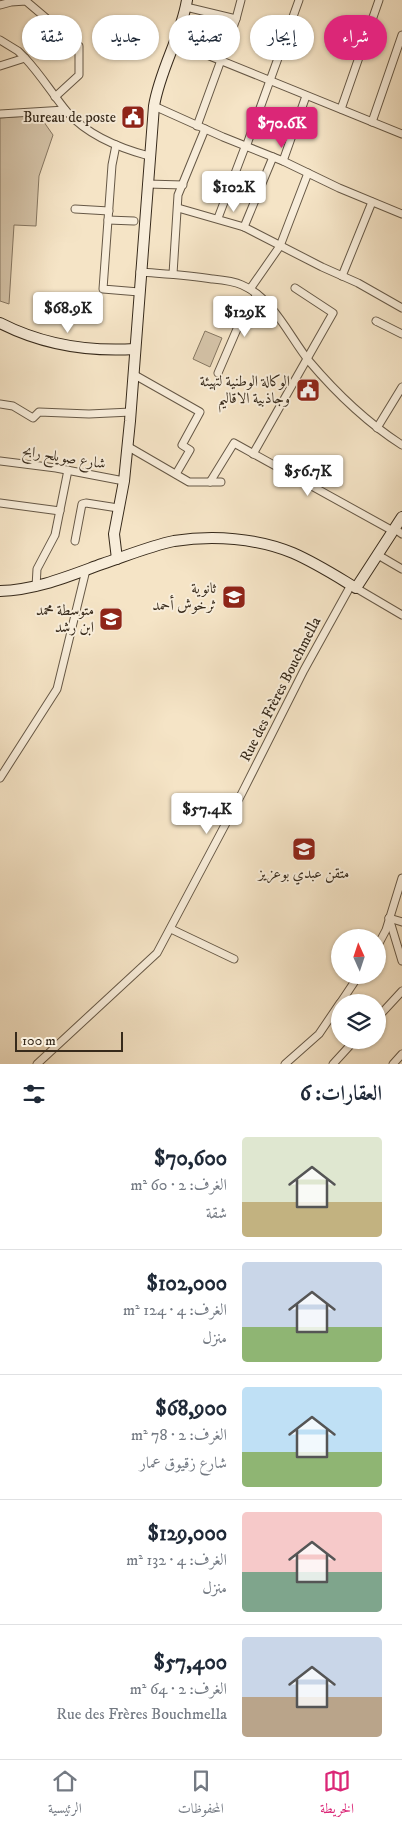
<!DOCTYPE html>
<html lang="ar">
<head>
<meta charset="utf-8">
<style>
	body { margin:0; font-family:"IM FELL DW Pica",Amiri,serif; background:#f6f6f7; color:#1f2937; direction:rtl; height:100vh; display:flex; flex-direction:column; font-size:19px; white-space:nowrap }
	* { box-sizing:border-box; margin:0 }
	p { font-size:16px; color:#747a83 }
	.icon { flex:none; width:28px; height:28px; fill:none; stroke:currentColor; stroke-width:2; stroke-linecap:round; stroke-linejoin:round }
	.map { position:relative; height:1064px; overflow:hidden; direction:ltr }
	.sheet { display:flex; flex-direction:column; background:#fff; flex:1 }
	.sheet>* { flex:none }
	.guide { position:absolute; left:15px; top:15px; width:372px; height:45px; direction:rtl; display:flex; gap:10px }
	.needle { width:32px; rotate:357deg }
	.controls { position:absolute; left:331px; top:929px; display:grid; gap:10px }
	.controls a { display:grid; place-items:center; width:55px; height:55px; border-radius:50%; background:#fff; box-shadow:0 1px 4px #0004; font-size:25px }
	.scale { position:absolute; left:15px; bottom:12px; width:108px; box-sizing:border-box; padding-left:5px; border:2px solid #372a1b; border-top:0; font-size:14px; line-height:18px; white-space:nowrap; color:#372a1b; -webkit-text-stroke:4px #f8edda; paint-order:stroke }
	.price { position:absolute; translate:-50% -42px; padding:0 11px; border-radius:5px; background:#fff; color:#222; font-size:16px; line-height:32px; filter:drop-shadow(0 1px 2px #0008) }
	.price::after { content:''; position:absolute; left:50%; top:30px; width:15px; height:11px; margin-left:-8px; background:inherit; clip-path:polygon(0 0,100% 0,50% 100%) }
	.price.selected { background:#db2777; color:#fff }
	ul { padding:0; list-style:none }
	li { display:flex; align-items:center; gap:15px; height:125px; padding:0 20px }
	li+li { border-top:1px solid #e0e1e3 }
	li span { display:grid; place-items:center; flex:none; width:140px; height:100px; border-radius:5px; color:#555 }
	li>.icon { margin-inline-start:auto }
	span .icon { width:60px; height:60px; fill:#fffc; stroke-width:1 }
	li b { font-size:21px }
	h2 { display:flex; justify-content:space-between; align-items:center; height:60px; padding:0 20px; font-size:21px }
	.pill { padding:0 18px; border-radius:22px; background:#fff; box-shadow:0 1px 4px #0004; font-size:18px; line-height:45px }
	.pill.selected { background:#db2777; color:#fff }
	.tab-bar { display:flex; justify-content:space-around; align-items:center; height:70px; border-top:1px solid #e0e1e3; background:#fff; font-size:14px; color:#747a83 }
	.tab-bar a { display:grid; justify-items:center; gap:2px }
	.tab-bar .selected { color:#db2777 }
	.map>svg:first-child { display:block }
	.green { fill:#d5c4a9; stroke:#867762 }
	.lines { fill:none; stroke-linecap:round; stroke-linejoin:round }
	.minor-casing { stroke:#665846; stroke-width:9 }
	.secondary-casing { stroke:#372a1b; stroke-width:12 }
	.minor { stroke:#f8edda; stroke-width:7 }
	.secondary { stroke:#f8edda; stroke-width:10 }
	.labels { text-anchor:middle; stroke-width:4; stroke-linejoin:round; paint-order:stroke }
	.poi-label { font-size:15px; fill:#372a1b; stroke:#f8edda; text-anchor:end }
	.street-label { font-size:15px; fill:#372a1b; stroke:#f8edda }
</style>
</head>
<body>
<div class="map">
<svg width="402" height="1064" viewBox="0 0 402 1064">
	<rect width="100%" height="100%" fill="#f5e4c6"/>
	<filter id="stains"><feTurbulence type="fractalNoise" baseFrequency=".004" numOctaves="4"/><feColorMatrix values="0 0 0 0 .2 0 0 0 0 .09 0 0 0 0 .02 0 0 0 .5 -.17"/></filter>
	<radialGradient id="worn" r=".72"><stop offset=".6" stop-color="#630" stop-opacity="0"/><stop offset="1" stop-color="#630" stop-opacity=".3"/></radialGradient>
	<g class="green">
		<path d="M 39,115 L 53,135 L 39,176 L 36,226 L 14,225 L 9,304 L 0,301 L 0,118 Z"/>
		<path d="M 205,331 L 222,338 L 210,367 L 193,359 Z"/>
	</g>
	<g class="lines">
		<g class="minor-casing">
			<g id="minor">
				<path d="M 0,5 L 11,2 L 26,1 L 79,46 L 79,75 L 55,97"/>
				<path d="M 186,7 L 236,19"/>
				<path d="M 0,40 L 18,51 L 25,58 C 41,75 53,95 68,113 C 89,136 119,148 149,156"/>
				<path d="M 175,42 L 402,134"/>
				<path d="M 0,66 L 25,58"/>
				<path d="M 154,106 L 223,137 L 283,161 L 339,188 L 402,214"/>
				<path d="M 341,109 L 379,0"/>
				<path d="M 0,114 L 65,110"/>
				<path d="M 372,122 L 402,35"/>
				<path d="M 197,126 L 236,19 L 241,0"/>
				<path d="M 116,145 L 112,165 L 103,289 L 139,292"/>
				<path d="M 246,147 L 299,0"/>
				<path d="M 283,161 L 306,96"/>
				<path d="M 147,184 L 183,185"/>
				<path d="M 178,208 L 244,227 L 322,267 L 358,283 L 402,308"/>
				<path d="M 75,209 L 109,211"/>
				<path d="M 218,218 L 245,147"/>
				<path d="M 108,220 L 134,221"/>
				<path d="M 244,227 L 273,157"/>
				<path d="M 140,272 C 165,274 188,275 212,279 C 222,280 233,281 242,285 C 273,298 289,336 309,361 C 337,394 366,422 402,445"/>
				<path d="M 173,274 L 178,195 L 205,129"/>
				<path d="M 342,276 L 372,202"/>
				<path d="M 250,289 L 280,246 L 308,173"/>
				<path d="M 376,321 L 402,334"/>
				<path d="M 218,373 L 237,329 L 257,294"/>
				<path d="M 133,374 L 200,412 L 182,445 L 190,450 L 176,474"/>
				<path d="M 0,404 L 13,406 L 33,418 L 39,412 L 89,414 L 131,412"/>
				<path d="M 377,428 L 402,387"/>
				<path d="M 127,446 L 189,482 L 221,482"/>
				<path d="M 253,454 L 333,313 L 295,288"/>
				<path d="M 0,461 L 56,468 L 124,481"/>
				<path d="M 210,482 L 234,443 L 393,531"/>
				<path d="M 0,503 L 60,511"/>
				<path d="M 395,529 L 402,534"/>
				<path d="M 75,541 L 82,504 L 86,503 L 118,508"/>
				<path d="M 378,555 L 402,569"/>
				<path d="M 36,587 L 37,569 L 55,535 L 68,470"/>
				<path d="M 356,588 L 402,615"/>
				<path d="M 0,778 L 57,689 L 86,570"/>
				<path d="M 389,918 L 402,961"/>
				<path d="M 389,918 L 402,922"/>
				<path d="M 171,929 L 234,959"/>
				<path d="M 378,945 L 386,930 L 402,878"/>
				<path d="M 341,1002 L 359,975"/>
				<path d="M 378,1017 L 402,991"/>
				<path d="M 37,1064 L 157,953 L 242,793 L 304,670 L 351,585"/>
				<path d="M 285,1064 L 319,1034 L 340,1003"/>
				<path d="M 333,1064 L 355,1040"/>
				<path d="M 393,1064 L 402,1054"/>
			</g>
		</g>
		<g class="secondary-casing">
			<g id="secondary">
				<path d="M 0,323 C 43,345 87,352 135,349"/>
				<path d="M 117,559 L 114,534 L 124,481 L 130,421 L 154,106 C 160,69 181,37 187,0"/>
				<path d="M 0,591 C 36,590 69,576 102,564 C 126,556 150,546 174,541 C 213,535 257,538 293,553 C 316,563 336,576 356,588 L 402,517"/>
			</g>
		</g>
		<use href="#minor" class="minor"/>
		<use href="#secondary" class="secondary"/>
	</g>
	<defs>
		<g id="civic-square" transform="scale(1.25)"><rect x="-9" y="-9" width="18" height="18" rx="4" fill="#8f2418" stroke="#f8edda"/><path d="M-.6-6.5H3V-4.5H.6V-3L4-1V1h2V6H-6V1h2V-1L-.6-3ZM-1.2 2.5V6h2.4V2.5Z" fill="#fff"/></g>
		<g id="school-square" transform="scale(1.25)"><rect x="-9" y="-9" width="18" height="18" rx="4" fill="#8f2418" stroke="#f8edda"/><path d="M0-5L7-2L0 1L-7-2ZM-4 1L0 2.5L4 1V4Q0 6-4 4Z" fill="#fff"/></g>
	</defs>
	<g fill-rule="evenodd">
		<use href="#civic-square" x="133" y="117"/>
		<use href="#civic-square" x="308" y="390"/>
		<use href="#school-square" x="234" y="597"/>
		<use href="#school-square" x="111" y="619"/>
		<use href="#school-square" x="304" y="849"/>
	</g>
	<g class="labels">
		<g class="poi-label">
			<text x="116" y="122">Bureau de poste</text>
			<text x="290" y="386">الوكالة الوطنية لتهيئة<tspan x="290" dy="17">وجاذبية الاقاليم</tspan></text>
			<text x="216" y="593">ثانوية<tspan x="216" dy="17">ثرخوش أحمد</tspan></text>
			<text x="94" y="615">متوسطة محمد<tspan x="94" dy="17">ابن رشد</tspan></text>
			<text x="304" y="878" text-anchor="middle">متقن عبدي بوعزيز</text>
		</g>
		<g class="street-label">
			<text transform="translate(64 457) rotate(9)" y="5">شارع صويلح رابح</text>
			<text transform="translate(280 689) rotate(-63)" y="5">Rue des Frères Bouchmella</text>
		</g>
	</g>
	<rect width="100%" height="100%" filter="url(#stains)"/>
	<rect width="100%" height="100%" fill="url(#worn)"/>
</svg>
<div class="controls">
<a><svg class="needle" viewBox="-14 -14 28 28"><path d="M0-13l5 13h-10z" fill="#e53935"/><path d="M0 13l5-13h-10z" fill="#747a83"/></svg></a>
<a><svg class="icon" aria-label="layers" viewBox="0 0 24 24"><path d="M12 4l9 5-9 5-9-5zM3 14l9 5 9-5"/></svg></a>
</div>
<div class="scale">100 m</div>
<b class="price selected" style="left:282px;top:149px">$70.6K</b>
<b class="price" style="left:234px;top:213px">$102K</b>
<b class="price" style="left:68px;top:334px">$68.9K</b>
<b class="price" style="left:245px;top:338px">$129K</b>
<b class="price" style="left:308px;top:497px">$56.7K</b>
<b class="price" style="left:207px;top:835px">$57.4K</b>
<div class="guide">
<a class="pill selected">شراء</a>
<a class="pill">إيجار</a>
<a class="pill">تصفية</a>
<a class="pill">جديد</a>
<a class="pill">شقة</a>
</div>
</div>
<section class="sheet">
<h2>العقارات: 6<svg class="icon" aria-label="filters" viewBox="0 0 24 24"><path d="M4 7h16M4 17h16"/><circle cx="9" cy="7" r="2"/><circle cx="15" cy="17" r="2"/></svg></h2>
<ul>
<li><span style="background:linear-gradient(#dfe7d0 65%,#c2b280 0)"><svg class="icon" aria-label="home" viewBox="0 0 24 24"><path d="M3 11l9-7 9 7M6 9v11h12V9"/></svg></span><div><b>$70,600</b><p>الغرف: 2 · 60 m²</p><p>شقة</p></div></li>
<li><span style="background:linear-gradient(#c9d6e8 65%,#8fb573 0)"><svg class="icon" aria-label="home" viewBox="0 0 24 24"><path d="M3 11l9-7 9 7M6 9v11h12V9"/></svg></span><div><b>$102,000</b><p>الغرف: 4 · 124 m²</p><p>منزل</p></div></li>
<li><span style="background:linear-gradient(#bfe0f5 65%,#8fb573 0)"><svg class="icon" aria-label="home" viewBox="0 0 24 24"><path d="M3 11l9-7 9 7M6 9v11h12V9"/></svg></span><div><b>$68,900</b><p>الغرف: 2 · 78 m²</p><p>شارع زقيوق عمار</p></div></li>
<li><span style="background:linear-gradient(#f6c9c9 60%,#7fa58c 0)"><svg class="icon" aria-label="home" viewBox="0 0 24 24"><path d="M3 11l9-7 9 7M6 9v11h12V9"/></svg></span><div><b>$129,000</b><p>الغرف: 4 · 132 m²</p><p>منزل</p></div></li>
<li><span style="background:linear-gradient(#c9d6e8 60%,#b9a48a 0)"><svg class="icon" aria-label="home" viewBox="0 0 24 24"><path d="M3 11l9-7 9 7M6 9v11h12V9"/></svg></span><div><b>$57,400</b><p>الغرف: 2 · 64 m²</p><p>Rue des Frères Bouchmella</p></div></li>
</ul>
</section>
<nav class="tab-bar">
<a class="selected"><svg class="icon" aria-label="map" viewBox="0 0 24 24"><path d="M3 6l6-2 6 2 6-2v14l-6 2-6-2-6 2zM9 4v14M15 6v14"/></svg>الخريطة</a>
<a><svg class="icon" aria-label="saved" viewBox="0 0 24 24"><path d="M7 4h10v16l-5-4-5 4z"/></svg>المحفوظات</a>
<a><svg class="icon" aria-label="home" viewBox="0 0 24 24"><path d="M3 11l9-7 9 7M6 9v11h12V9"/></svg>الرئيسية</a>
</nav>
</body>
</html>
